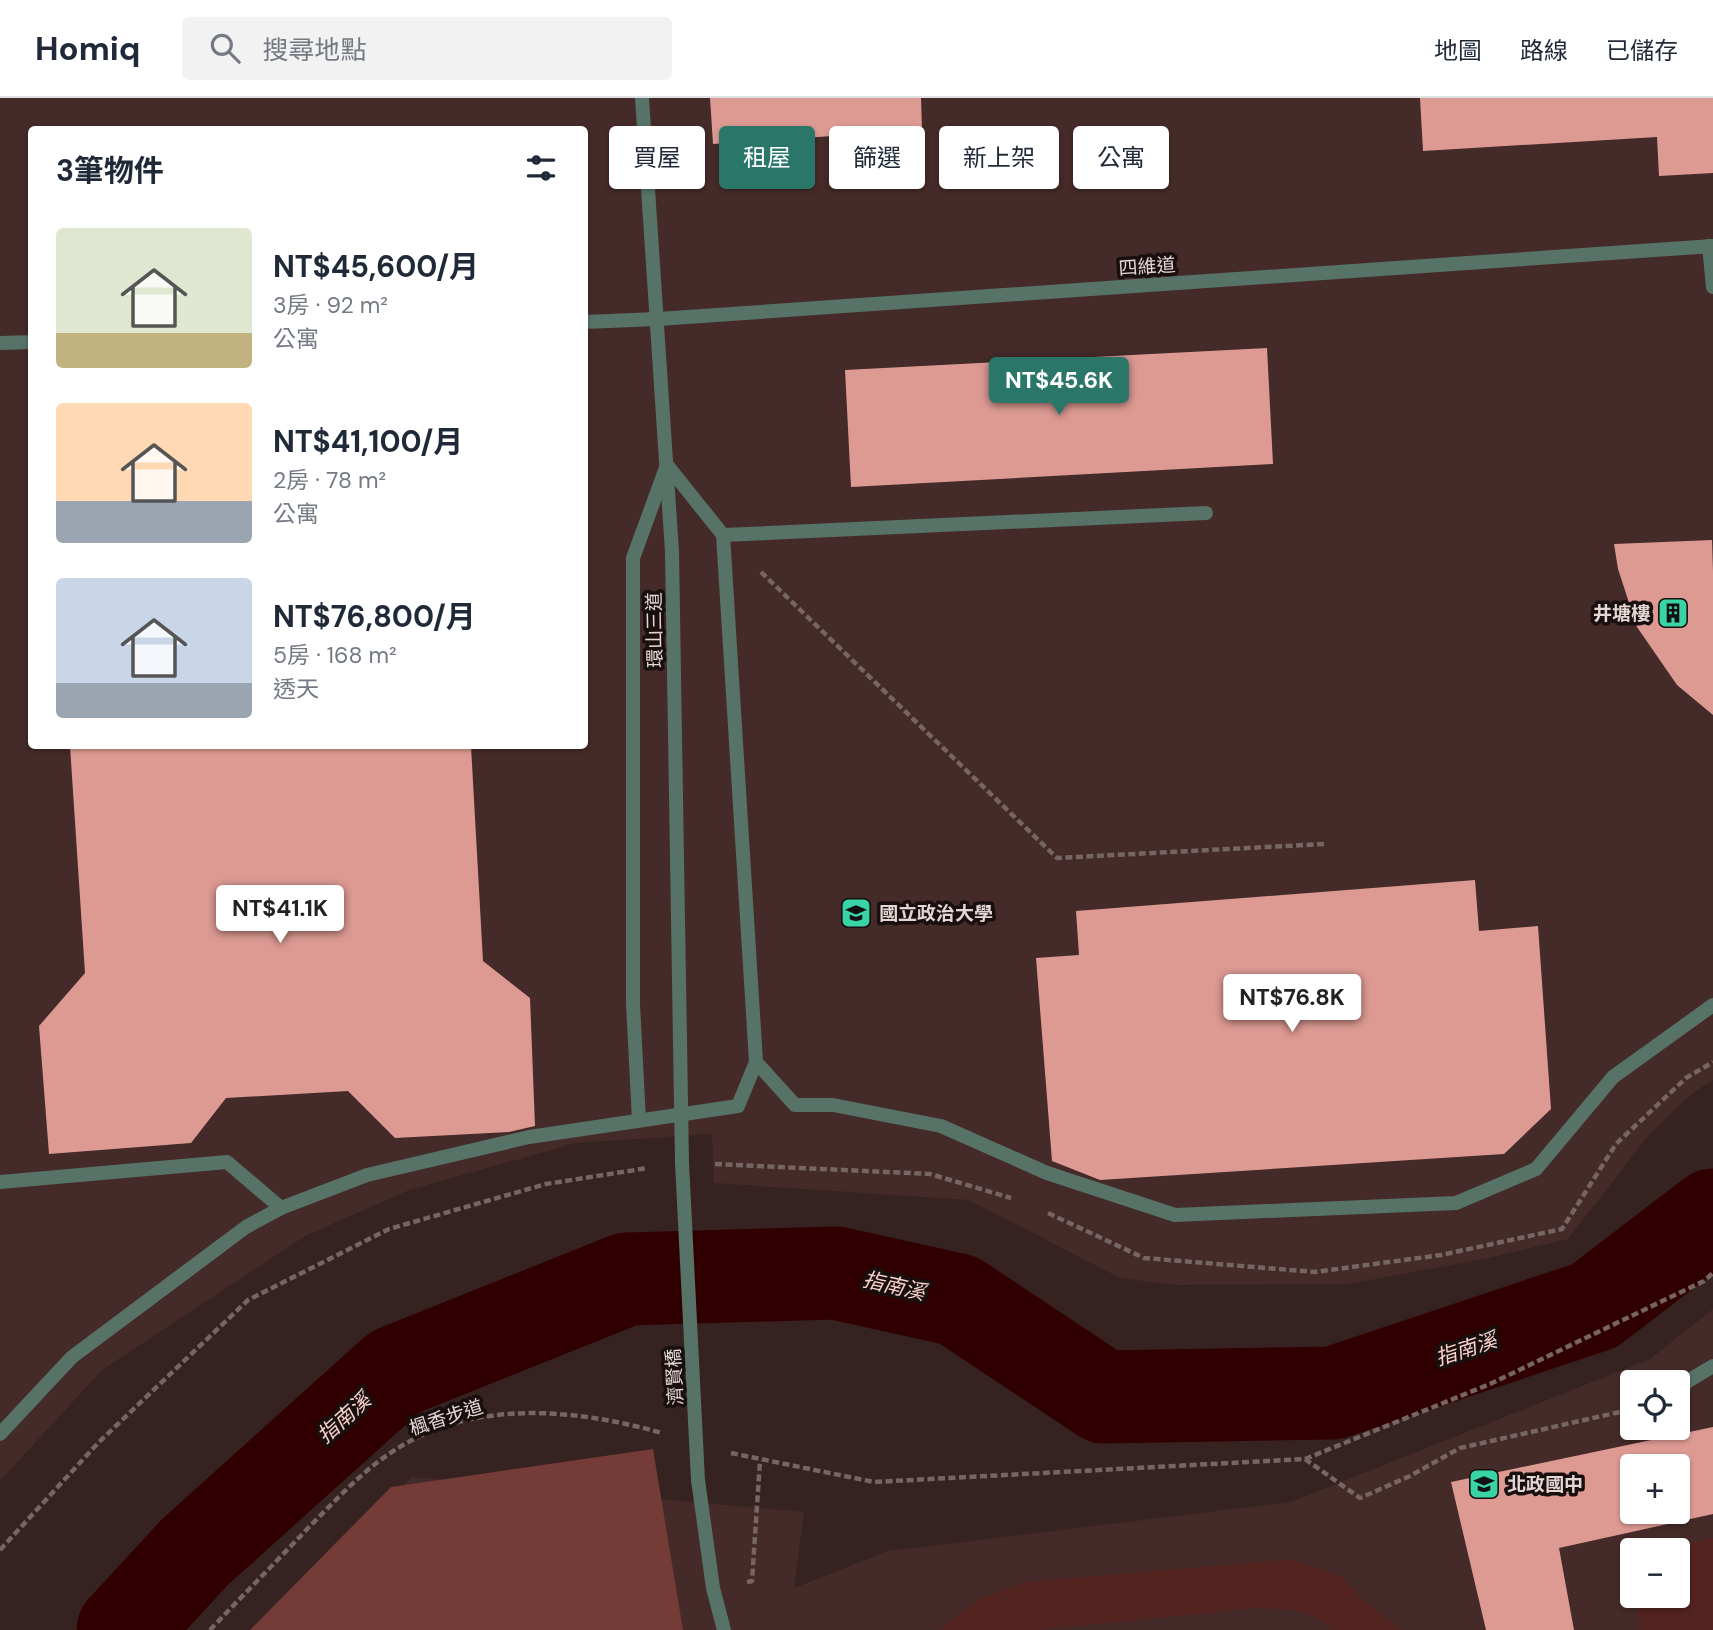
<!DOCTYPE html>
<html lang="zh-TW">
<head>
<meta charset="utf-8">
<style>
	body { margin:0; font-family:"DM Sans","Noto Sans TC",sans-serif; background:#f2f2f3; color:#1f2937; height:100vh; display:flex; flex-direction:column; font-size:26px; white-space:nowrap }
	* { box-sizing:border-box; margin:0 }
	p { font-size:23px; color:#747a83 }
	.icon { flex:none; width:38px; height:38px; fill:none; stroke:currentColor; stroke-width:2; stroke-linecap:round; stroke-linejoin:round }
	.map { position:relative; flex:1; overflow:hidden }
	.drawer { position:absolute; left:28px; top:28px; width:560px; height:623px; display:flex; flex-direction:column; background:#fff; border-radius:7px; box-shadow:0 2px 5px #0004 }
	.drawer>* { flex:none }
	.hud { position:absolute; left:609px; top:28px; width:665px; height:63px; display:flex; gap:14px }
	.controls { position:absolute; left:1620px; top:1272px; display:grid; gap:14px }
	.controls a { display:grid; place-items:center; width:70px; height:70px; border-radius:7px; background:#fff; box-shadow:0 2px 5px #0004; font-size:35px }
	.price { position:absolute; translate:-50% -60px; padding:0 16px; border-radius:7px; background:#fff; color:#222; font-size:23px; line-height:46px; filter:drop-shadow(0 2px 4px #0008) }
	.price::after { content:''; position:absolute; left:50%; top:42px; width:21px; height:16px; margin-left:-10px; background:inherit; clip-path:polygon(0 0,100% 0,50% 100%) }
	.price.on { background:#2a7669; color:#fff }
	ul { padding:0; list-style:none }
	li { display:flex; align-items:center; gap:21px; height:175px; padding:0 28px }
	li span { display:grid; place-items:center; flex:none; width:196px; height:140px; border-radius:7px; color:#555 }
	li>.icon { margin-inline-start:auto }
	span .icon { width:84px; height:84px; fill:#fffc; stroke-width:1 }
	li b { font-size:30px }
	h2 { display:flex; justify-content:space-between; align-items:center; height:84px; padding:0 28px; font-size:30px }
	.chip { padding:0 24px; border-radius:7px; background:#fff; box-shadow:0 2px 5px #0004; font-size:24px; line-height:63px }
	.chip.on { background:#2a7669; color:#fff }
	header { display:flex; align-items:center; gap:42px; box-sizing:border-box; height:98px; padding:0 35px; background:#fff; border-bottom:2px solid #e0e1e3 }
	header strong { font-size:33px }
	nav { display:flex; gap:38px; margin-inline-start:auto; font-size:24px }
	.search { width:490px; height:63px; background:#f2f2f3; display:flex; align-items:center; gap:18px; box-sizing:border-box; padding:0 24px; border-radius:7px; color:#747a83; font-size:26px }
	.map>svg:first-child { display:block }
	.built { fill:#442a28; fill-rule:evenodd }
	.green { fill:#52231f }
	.forest { fill:#753b37 }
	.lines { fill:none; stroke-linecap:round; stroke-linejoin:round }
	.river { stroke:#300001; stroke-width:93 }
	.building { fill:#dd9a93; fill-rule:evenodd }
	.path { stroke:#766563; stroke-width:4.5; stroke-dasharray:7 3.5; stroke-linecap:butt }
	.lane { stroke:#577267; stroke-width:14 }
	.lane-bridge { stroke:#577267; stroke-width:14 }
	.labels { text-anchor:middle; stroke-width:7; stroke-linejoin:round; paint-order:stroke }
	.street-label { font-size:19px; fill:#e4d6d4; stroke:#180f0e }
	.poi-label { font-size:19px; font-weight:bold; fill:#e4d6d4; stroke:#180f0e; text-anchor:start }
	.water-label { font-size:21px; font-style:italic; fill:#fad2ce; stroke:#180f0e }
</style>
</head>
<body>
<header>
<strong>Homiq</strong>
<div class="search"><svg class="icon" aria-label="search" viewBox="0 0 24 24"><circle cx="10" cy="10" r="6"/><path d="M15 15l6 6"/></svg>搜尋地點</div>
<nav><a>地圖</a><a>路線</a><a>已儲存</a></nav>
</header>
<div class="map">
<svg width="1713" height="1532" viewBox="0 0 1713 1532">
	<rect width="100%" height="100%" fill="#362321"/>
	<g class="built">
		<path d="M 0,0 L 1713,0 L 1713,982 L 1690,997 L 1649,1037 L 1568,1141 L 1489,1160 L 1349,1186 L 1176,1187 L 1120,1180 L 969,1102 L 714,1085 L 712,1036 L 576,1045 L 409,1092 L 305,1138 L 102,1272 L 0,1383 ZM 32,32 L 584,32 L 584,648 L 32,648 Z"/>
		<path d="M 1713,1211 L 1713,1532 L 259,1532 L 412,1379 L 804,1414 L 794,1490 L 888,1453 L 1291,1404 L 1650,1261 ZM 1633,1284 L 1678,1284 L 1678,1330 L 1633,1330 ZM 1633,1368 L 1678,1368 L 1678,1414 L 1633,1414 ZM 1633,1452 L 1678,1452 L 1678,1498 L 1633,1498 Z"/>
	</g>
	<g class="green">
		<path d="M 1713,1440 L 1713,1532 L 1641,1532 L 1634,1498 L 1678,1498 L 1678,1452 L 1655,1452 Z"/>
		<path d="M 1292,1461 L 1342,1479 L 1362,1501 L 1401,1532 L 1331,1532 C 1317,1511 1279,1511 1256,1510 L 1038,1532 L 940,1532 L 979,1501 L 1027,1484 Z"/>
	</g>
	<path class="forest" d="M 653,1351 L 683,1532 L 250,1532 L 391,1389 Z"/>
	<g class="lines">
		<path class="river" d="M 123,1532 L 195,1454 L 395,1274 L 627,1181 L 836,1175 L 958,1202 L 1104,1299 L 1333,1295 L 1594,1208 L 1713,1117"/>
	</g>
	<g class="building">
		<path d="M 710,0 L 921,0 L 922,32 L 713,46 Z"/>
		<path d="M 1420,0 L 1713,0 L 1713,75 L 1659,78 L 1657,39 L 1423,53 Z"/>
		<path d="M 1267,250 L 1273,366 L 851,389 L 845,272 Z"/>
		<path d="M 1712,442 L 1713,473 L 1713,617 L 1677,587 L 1637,529 L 1618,471 L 1614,446 Z"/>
		<path d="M 70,648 L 471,648 L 483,863 L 530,900 L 535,1028 L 509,1034 L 395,1040 L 348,993 L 226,1000 L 191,1045 L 49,1056 L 39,928 L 85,875 Z"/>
		<path d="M 1475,782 L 1479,833 L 1538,828 L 1551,1011 L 1504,1056 L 1100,1082 L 1052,1063 L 1036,860 L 1079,857 L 1076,813 Z"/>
		<path d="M 1713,1329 L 1713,1416 L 1559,1450 L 1574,1532 L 1486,1532 L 1451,1384 ZM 1633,1368 L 1678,1368 L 1678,1414 L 1633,1414 Z"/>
	</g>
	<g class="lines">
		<g class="path">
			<path d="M 761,474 L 1057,760 L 1324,746"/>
			<path d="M 715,1066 L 930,1076 L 1011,1100"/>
			<path d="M 1048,1115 L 1144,1160 L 1315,1174 L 1441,1157 L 1562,1131 L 1616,1046 L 1686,980 L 1713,964"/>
			<path d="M 731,1355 L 874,1384 L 1305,1361 L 1490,1286 L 1704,1183 L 1713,1175"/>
			<path d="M 1305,1361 L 1360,1400 L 1410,1378 L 1460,1350 L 1633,1311"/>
			<path d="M 0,1452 L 98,1345 L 248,1202 L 389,1131 L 546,1086 L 648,1070"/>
			<path d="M 747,1484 L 752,1483 L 760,1363"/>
			<path d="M 210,1532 C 243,1497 277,1463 310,1428 C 338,1400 364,1371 398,1350 C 477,1301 577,1311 662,1335"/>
		</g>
		<g class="lane">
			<path d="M 642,0 L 672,454"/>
			<path d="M 1709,148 L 1713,189"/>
			<path d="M 584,224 L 658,221 L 1713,148"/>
			<path d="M 0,245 L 32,244"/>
			<path d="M 723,437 L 1206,415"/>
			<path d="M 756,964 L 795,1007 L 833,1007 L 941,1028 L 1047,1075 L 1175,1117 L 1456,1105 L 1536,1071 L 1613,979 L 1713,907"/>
			<path d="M 639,1022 L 633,906 L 633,460 L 667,367"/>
			<path d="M 0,1084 L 227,1064 L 281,1110"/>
			<path d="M 1678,1289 L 1713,1268"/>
			<path d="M 0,1336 L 72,1259 L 246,1129 L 281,1110 L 367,1077 L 529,1039 L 738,1008 L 756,964 L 723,437 L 667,367"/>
			<path d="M 713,1490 L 724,1532"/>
		</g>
		<path class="lane-bridge" d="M 672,454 L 682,1065 L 698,1382 L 713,1490"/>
	</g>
	<defs>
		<g id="building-square" transform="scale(1.575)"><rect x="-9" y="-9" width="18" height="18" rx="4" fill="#38d4a6" stroke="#180f0e"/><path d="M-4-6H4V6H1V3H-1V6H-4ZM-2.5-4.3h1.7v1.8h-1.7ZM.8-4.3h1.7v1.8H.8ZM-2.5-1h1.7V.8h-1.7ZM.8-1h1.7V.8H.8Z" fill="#111"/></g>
		<g id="university-square" transform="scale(1.575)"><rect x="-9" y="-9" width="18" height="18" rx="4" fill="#38d4a6" stroke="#180f0e"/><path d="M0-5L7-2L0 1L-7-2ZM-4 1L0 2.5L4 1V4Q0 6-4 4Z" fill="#111"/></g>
		<g id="school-square" transform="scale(1.575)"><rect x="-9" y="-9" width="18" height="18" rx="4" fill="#38d4a6" stroke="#180f0e"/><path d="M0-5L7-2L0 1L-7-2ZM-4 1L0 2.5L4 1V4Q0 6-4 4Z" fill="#111"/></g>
	</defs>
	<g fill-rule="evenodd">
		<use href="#building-square" x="1673" y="515"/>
		<use href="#university-square" x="856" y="815"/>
		<use href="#school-square" x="1484" y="1386"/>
	</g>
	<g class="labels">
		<g class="street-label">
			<text transform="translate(1147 168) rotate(-4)" y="7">四維道</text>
			<text transform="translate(654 532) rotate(-91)" y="7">環山三道</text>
			<text transform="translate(674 1279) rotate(-93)" y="7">濟賢橋</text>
			<text transform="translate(446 1319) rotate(-18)" y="7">楓香步道</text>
		</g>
		<g class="poi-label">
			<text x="1650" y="522" text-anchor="end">井塘樓</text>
			<text x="879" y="822">國立政治大學</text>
			<text x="1507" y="1393">北政國中</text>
		</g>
		<g class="water-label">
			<text transform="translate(894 1188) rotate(13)" y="7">指南溪</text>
			<text transform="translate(1466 1251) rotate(-18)" y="7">指南溪</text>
			<text transform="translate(344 1320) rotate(-42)" y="7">指南溪</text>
		</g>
	</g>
</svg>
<div class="controls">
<a><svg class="icon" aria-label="locate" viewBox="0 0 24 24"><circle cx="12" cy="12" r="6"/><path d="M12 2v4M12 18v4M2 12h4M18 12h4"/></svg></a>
<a>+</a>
<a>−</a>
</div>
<b class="price on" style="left:1059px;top:319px">NT$45.6K</b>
<b class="price" style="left:280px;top:847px">NT$41.1K</b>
<b class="price" style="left:1292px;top:936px">NT$76.8K</b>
<div class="hud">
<a class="chip">買屋</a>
<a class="chip on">租屋</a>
<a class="chip">篩選</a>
<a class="chip">新上架</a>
<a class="chip">公寓</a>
</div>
<section class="drawer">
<h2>3筆物件<svg class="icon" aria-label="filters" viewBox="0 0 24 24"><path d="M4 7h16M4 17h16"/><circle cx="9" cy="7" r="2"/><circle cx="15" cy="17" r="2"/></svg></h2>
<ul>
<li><span style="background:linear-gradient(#dfe7d0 75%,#c2b280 0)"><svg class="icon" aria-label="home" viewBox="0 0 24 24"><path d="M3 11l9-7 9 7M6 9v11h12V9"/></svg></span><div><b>NT$45,600/月</b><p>3房 · 92 m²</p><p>公寓</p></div></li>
<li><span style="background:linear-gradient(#ffd9b3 70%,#9aa5b1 0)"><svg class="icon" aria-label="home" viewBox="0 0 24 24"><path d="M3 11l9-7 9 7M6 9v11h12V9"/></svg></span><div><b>NT$41,100/月</b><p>2房 · 78 m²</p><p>公寓</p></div></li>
<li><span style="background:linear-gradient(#c9d6e8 75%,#9aa5b1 0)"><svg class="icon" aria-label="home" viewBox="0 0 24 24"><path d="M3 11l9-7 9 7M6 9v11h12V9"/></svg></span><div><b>NT$76,800/月</b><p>5房 · 168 m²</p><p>透天</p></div></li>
</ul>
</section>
</div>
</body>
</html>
